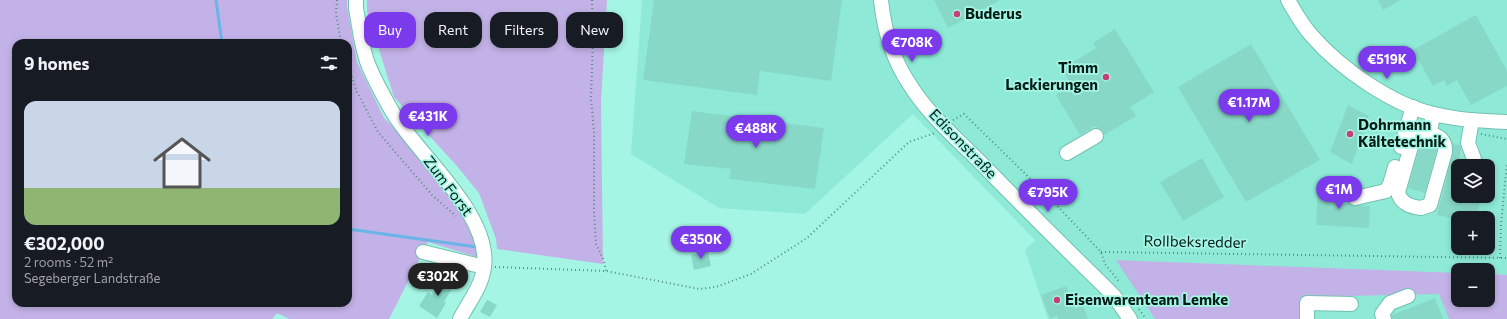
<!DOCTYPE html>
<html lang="en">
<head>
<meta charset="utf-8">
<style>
	body { margin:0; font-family:Commissioner,sans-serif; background:#242831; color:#f1f3f6; height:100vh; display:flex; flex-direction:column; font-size:15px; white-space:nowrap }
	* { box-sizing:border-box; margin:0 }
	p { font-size:13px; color:#9ea1a6 }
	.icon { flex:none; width:22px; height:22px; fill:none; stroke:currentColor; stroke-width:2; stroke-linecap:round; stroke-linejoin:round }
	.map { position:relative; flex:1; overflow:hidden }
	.details { position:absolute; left:12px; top:39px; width:340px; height:268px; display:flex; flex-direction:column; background:#171b24; border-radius:12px; box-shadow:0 2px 6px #0003 }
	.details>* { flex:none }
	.banner { position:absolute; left:364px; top:12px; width:380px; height:36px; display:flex; gap:8px }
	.buttons { position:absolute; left:1451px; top:159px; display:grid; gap:8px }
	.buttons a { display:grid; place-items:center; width:44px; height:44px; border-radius:8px; background:#171b24; box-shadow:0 2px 6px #0003; font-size:20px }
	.price { position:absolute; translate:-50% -34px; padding:0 9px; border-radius:14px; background:#7c3aed; color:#fff; font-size:13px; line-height:26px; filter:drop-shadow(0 1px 2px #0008) }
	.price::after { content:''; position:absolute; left:50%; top:24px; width:12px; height:9px; margin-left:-6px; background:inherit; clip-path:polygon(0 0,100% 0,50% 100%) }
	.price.on { background:#222; color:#fff }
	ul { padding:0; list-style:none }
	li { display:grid; align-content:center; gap:8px; height:212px; padding:0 12px }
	li span { display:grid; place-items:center; height:124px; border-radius:12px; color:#555 }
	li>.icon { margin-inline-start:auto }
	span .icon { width:72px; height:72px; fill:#fffc; stroke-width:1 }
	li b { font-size:17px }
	h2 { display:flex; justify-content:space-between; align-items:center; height:48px; padding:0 12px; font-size:17px }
	.chip { padding:0 14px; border-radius:12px; background:#171b24; box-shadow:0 2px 6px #0003; font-size:14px; line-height:36px }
	.chip.on { background:#7c3aed; color:#fff }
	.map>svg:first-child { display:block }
	.built { fill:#8eead7; fill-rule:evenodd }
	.green { fill:#c3b2e7; fill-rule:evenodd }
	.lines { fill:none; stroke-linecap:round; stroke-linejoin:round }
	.stream { stroke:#6ab5e7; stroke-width:3 }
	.building { fill:#88d8c7 }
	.minor-casing { stroke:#71c1b1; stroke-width:16 }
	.path { stroke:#568d82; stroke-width:2; stroke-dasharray:1 3; stroke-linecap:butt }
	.minor { stroke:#fff; stroke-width:14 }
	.poi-dot { fill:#c83e77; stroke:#a5f5e4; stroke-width:1.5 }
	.labels { text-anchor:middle; stroke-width:3.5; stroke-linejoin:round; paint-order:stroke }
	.poi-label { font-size:15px; font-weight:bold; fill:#001c17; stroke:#a5f5e4; text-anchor:start }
	.street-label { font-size:15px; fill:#001c17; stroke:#a5f5e4 }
</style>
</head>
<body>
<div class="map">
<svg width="1507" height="319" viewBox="0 0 1507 319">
	<rect width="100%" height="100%" fill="#a5f5e4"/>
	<path class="built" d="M 642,0 L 1507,0 L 1507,319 L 1048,319 L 1025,250 L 1035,240 L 913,114 L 805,214 L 719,208 L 631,154 ZM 1458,166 L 1488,166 L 1488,196 L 1458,196 ZM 1458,218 L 1488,218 L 1488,248 L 1458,248 ZM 1458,270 L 1488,270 L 1488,300 L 1458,300 Z"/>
	<g class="green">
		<path d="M 0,0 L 347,0 L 347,6 L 357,62 L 384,118 L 464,198 L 483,259 L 428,242 L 389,319 L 289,319 L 277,313 L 272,319 L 0,319 ZM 16,43 L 348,43 L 348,303 L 16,303 Z"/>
		<path d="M 367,0 L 607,0 L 601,101 L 603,264 L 497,249 L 496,239 L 479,193 L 456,165 L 394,97 L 367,11 Z"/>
		<path d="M 1116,260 L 1458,273 L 1458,300 L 1488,300 L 1488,274 L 1507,275 L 1507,319 L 1449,319 L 1439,294 L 1302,297 L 1301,319 L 1155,319 Z"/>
	</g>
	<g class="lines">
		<g class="stream">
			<path d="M 216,0 L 222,43"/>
			<path d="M 348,229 L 477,247"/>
		</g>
	</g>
	<g class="building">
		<path d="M 654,0 L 842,0 L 831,81 L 760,71 L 757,95 L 643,80 Z"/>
		<path d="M 934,0 L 1000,0 L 948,28 Z"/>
		<path d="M 1378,0 L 1401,0 L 1383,10 Z"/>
		<path d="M 1476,15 L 1507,71 L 1507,86 L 1471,105 L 1457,80 L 1447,86 L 1444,80 L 1433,86 L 1413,50 Z"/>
		<path d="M 1115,29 L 1154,92 L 1130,107 L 1136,116 L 1104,135 L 1103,131 L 1095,126 L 1080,135 L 1056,95 L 1072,85 L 1062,69 L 1096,48 L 1093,43 Z"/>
		<path d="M 1251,44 L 1320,160 L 1246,202 L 1178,87 Z"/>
		<path d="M 1348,105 L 1369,116 L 1352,164 L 1330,152 Z"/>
		<path d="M 692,111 L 824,128 L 815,189 L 729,179 L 731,169 L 684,164 Z"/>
		<path d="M 1421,142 L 1430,142 L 1435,145 L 1437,149 L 1425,193 L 1408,188 Z"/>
		<path d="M 1453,144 L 1460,145 L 1461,149 L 1458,164 L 1458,196 L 1466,196 L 1465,199 L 1480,202 L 1477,218 L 1458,218 L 1458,220 L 1437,215 L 1453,154 Z"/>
		<path d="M 1202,158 L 1224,197 L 1183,221 L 1160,182 Z"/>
		<path d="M 1318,183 L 1339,184 L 1338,204 L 1370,206 L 1369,228 L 1316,225 Z"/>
		<path d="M 708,251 L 711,266 L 694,270 L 691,255 Z"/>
		<path d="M 445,274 L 457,280 L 444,302 L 446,303 L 437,318 L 419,306 L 428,292 L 432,295 Z"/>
		<path d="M 1066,286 L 1075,309 L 1083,305 L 1088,319 L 1058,319 L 1057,316 L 1050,319 L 1041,295 Z"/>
		<path d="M 1435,298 L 1443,319 L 1392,319 L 1392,315 Z"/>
		<path d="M 487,300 L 497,305 L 490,317 L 480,312 Z"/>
	</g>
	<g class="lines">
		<g class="minor-casing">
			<g id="minor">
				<path d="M 356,0 L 356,8 C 359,25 362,49 368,64 C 374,79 385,99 393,113 C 419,156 491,214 484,267 C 482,286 468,303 460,319"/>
				<path d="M 881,0 C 884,30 893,60 910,85 C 928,114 955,137 979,161 C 1020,203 1061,244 1103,285 L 1114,296 L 1130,319"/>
				<path d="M 1288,0 C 1295,12 1302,25 1312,36 C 1340,68 1392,105 1434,114 C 1458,120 1482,121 1507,122"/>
				<path d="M 1472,120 L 1468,143 L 1474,159"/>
				<path d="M 1430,133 L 1418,133 L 1414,136 L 1398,192 C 1400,203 1411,207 1421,208 L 1430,205 L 1445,152 C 1446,140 1440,137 1430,133 L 1433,114"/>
				<path d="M 1401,147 L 1413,107"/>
				<path d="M 1067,153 L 1096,136"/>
				<path d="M 1355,198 L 1386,191 L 1390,184 L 1395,167"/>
				<path d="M 423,252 L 484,267"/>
				<path d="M 1307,319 L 1307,303 L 1351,304"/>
				<path d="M 1384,319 L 1382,314 L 1390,303 L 1408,296"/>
			</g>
		</g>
		<g class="path">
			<path d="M 337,0 L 336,13 L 341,43"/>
			<path d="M 592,0 L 593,38 L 591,98 L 594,132 L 594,211 L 596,244 L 604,261 L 606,271"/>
			<path d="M 348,65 L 357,92 L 378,132 L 432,195 L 456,216"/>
			<path d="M 953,120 L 964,114 L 1044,192 L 1101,252 L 1105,264 L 1120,283"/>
			<path d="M 1481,134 L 1507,139"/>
			<path d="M 1101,252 L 1507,258"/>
			<path d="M 1500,258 L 1501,224 L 1507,163"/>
			<path d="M 495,267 L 606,271 L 700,289 L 716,287 L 751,274 L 807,238 L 909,142 L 935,133"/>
			<path d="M 1139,309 L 1146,319"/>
		</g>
		<use href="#minor" class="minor"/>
	</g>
	<g class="poi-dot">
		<circle cx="957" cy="14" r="4"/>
		<circle cx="1106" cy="77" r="4"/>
		<circle cx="1350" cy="134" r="4"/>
		<circle cx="1057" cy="300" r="4"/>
	</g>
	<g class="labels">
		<g class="poi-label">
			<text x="965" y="19">Buderus</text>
			<text x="1098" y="73" text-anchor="end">Timm<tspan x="1098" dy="17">Lackierungen</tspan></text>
			<text x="1358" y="130">Dohrmann<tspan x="1358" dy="17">Kältetechnik</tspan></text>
			<text x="1065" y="305">Eisenwarenteam Lemke</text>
		</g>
		<g class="street-label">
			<text transform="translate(963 144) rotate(46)" y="5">Edisonstraße</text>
			<text transform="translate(448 186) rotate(53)" y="5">Zum Forst</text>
			<text transform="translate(1195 242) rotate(1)" y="5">Rollbeksredder</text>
		</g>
	</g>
</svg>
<div class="buttons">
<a><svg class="icon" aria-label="layers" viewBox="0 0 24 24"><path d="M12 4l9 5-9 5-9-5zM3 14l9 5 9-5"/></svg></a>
<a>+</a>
<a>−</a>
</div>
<b class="price" style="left:912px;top:63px">€708K</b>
<b class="price" style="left:1387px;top:80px">€519K</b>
<b class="price" style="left:1249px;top:123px">€1.17M</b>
<b class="price" style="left:428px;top:137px">€431K</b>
<b class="price" style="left:756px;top:149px">€488K</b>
<b class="price" style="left:1339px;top:210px">€1M</b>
<b class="price" style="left:1048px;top:213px">€795K</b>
<b class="price" style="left:701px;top:260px">€350K</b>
<b class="price on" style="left:438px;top:297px">€302K</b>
<div class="banner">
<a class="chip on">Buy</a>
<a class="chip">Rent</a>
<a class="chip">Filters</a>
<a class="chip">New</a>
</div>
<section class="details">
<h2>9 homes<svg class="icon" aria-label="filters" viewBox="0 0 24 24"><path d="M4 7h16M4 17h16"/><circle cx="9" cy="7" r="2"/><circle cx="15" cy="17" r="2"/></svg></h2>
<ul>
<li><span style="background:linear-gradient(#c9d6e8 70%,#8fb573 0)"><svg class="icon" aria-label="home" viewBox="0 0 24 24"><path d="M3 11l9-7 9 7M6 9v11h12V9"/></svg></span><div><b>€302,000</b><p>2 rooms · 52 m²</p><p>Segeberger Landstraße</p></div></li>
</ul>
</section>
</div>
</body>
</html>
